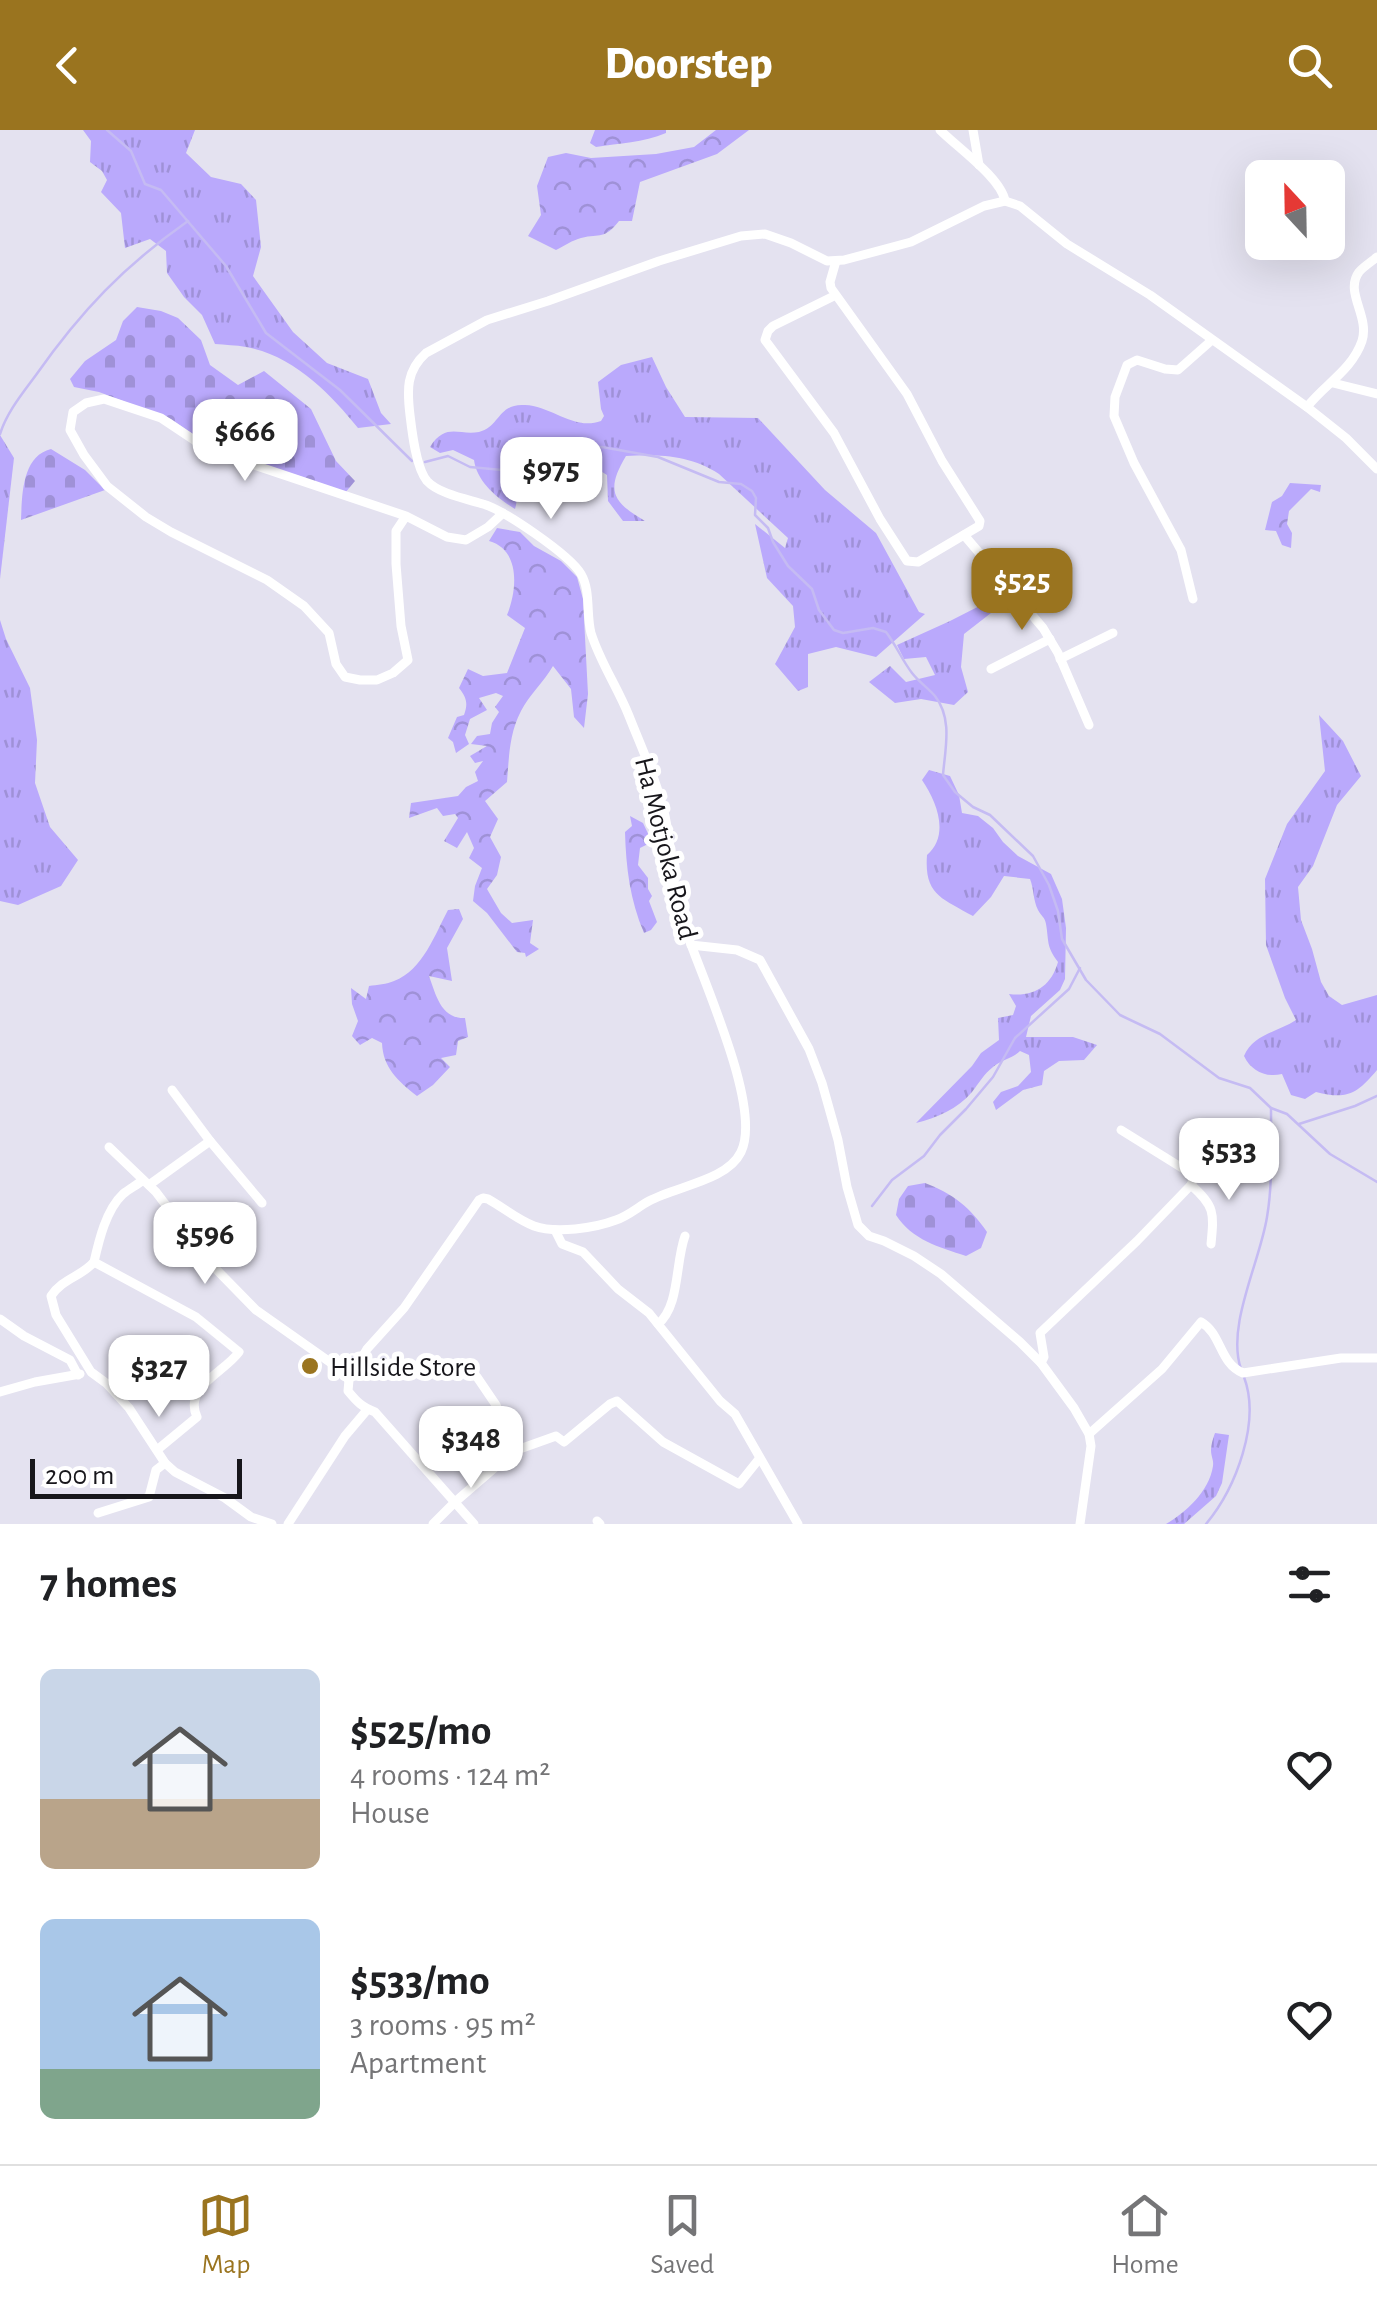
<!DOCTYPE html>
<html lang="en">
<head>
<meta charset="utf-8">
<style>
	body { margin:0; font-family:"Alegreya Sans",sans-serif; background:#f2f2f2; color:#202124; height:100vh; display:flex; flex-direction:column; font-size:38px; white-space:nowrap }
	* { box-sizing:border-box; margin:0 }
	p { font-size:32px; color:#757577 }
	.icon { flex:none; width:55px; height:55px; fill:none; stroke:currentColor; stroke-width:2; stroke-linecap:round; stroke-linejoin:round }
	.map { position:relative; height:1394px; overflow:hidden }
	.drawer { display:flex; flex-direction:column; background:#fff; flex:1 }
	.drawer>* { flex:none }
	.needle { width:65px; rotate:338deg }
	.buttons { position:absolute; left:1245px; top:30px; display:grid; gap:20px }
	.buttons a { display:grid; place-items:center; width:100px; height:100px; border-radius:15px; background:#fff; box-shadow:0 10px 40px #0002; font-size:50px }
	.scale { position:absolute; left:30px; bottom:25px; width:212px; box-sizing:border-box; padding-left:10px; border:5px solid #17161b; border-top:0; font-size:28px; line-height:35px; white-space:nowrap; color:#17161b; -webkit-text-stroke:8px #fff; paint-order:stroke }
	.price { position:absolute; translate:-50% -85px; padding:0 22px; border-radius:20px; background:#fff; color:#222; font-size:32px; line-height:65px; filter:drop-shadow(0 2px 5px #0008) }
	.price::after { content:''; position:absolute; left:50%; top:60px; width:30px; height:22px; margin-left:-15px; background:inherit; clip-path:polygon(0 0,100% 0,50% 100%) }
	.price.current { background:#9a741f; color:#fff }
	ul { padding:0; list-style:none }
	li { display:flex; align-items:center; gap:30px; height:250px; padding:0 40px }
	li span { display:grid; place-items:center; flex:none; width:280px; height:200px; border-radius:15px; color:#555 }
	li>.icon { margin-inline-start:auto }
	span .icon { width:120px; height:120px; fill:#fffc; stroke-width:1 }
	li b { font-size:42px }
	h2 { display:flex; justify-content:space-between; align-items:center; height:120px; padding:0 40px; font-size:42px }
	header { display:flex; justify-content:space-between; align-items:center; height:130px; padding:0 40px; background:#9a741f; color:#fff; font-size:45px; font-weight:800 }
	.dock { display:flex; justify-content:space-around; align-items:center; height:140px; border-top:2px solid #e0e0e0; background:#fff; font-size:28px; color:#757577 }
	.dock a { display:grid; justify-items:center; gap:5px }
	.dock .current { color:#9a741f }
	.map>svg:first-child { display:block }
	.grass { fill:url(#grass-tufts) }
	.forest { fill:url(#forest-crowns) }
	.cemetery { fill:url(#cemetery-stones) }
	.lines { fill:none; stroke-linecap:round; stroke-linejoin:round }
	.stream { stroke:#c5bbf3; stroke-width:2.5 }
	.minor { stroke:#fff; stroke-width:9 }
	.poi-dot { fill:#9a741f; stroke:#fff; stroke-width:4 }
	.labels { text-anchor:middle; stroke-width:10; stroke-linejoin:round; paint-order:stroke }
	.street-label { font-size:28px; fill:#17161b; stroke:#fff }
	.poi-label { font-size:28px; fill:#17161b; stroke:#fff; text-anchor:start }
</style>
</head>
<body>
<header><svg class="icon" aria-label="back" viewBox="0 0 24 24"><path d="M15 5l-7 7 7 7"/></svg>Doorstep<svg class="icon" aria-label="search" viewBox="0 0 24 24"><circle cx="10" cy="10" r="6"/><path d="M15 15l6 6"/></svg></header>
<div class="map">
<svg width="1377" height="1394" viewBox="0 0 1377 1394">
	<defs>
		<pattern id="grass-tufts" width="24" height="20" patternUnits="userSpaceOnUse" patternTransform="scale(2.5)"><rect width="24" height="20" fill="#baa9fc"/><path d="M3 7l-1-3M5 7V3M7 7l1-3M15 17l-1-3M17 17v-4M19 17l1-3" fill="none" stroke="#9f91d7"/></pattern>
		<pattern id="forest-crowns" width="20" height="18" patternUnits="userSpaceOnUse" patternTransform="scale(2.5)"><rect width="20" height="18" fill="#baa9fc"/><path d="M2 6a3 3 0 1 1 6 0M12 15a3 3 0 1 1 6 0" fill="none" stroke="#9f91d7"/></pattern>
		<pattern id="cemetery-stones" width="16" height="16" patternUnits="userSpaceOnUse" patternTransform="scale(2.5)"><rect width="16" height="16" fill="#baa9fc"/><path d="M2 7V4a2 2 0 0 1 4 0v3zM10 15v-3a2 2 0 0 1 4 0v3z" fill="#9f91d7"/></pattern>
	</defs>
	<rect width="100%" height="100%" fill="#e4e2f0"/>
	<g class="grass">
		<path d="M 83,0 L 195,0 L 186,23 L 211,47 L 241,54 L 256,70 L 261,117 L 253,146 L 293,202 L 327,233 L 368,249 L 381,283 L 391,294 L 358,298 C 331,264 293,225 246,217 C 236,215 225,215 215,214 L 202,185 L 184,167 L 167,143 L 166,121 L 150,109 L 125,118 L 121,83 L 101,62 L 107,50 L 102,41 L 90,32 L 91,11 Z"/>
		<path d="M 652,227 L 666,257 L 685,287 L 758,288 L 825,360 L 876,403 L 919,482 L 925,484 L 876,527 L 836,517 L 808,524 L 808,557 L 798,561 L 775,534 L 795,497 L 793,476 L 767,448 L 755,394 L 785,418 L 788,408 L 719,344 C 691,325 657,324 626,326 C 605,361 613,372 645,391 L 623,391 L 608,371 L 607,345 L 563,318 C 543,324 525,331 519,354 C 516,363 518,370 515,379 C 497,368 477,352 474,330 L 453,320 L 440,323 L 430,317 C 446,292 459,306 479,302 C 500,297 498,273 525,275 C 552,276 574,301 601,291 L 604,286 L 601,279 L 598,252 L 621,235 Z"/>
		<path d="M 0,305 L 14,328 L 0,449 Z"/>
		<path d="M 1005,463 L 1009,469 L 964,504 L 961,537 L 968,562 L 954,575 L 921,569 L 895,573 L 869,552 L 890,536 L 906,552 L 935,545 L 926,527 L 904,529 L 897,515 L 950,491 Z"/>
		<path d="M 0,490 L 6,509 L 30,558 L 37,610 L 35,653 L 50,697 L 78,730 L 61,756 L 18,775 L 0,771 Z"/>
		<path d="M 1319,585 L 1343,611 L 1361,646 L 1337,675 L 1313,736 L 1298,757 L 1301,790 L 1312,819 L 1321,852 L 1329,866 L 1342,875 L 1377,865 L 1377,940 C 1357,964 1347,970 1316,962 L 1305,969 L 1291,965 L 1282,944 C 1266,948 1251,941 1244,926 C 1253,904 1278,902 1296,890 L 1285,868 L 1266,815 L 1265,749 L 1287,694 L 1325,641 Z"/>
		<path d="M 929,640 L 950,646 L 959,665 L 962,683 L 978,686 L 993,698 L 1003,712 L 1018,726 L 1051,744 L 1062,769 L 1066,798 L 1065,849 L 1060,860 L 1031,886 L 1026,907 L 1073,907 L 1097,915 L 1084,930 L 1059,931 L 1044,941 L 1042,955 L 1023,960 L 996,980 L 993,972 L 1001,962 L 1018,956 L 1031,942 L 1029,925 L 1020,921 C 1012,929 1001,930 993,937 C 984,944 979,953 972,962 C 958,979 936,988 916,993 L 972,936 L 981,923 L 999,910 L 998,888 L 1013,885 L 1016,876 L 1009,864 C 1033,867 1051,857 1058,832 C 1046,816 1049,811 1046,794 C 1045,787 1041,786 1038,780 C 1033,770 1034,759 1030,749 L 1004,746 L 991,767 L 973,786 C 942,768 924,765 927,725 C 950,705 937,672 922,650 Z"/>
		<path d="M 1215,1303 L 1229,1305 L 1222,1353 L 1216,1366 L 1184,1394 L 1166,1394 C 1186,1382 1209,1362 1213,1336 C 1214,1330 1211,1327 1211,1320 C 1211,1314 1213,1309 1215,1303 Z"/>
	</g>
	<g class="forest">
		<path d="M 595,0 L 666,0 L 666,3 C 643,13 619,13 596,17 L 590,13 Z"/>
		<path d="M 716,0 L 749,0 L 717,24 L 640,52 L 632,91 L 619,91 C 604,110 601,103 581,108 C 573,110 564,116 556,120 L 528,106 L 541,85 L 537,56 L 548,27 L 566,23 L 591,28 L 656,24 L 694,17 Z"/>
		<path d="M 1290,353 L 1321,355 L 1320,362 L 1311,359 L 1289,381 L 1287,394 L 1292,403 L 1291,418 L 1282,415 L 1276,401 L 1265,400 L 1272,372 L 1282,366 Z"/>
		<path d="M 497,398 L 520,402 L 534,416 L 561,431 L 577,447 L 583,469 L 588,564 L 584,598 L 574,587 L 571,559 L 553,536 C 544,552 529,565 521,581 C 509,604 509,628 507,652 L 485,671 L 498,689 L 490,707 L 501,727 L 497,745 L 487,759 L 501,783 L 512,793 L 533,790 L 530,813 L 539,819 L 526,827 L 525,823 L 517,822 L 487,783 L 473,771 L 475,756 L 482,738 L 469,728 L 474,718 L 467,702 L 457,718 L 444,711 L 458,688 L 455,684 L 443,686 L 437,678 L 409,688 L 411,673 L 458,666 L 466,657 L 478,651 L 475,642 L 483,631 L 475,633 L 470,626 L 487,616 L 471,614 L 477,606 L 490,604 L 492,593 L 499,582 L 495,577 L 503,566 L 496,563 L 479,568 L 487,580 L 470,589 L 465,605 L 469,614 L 456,623 L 453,612 L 448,608 L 457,587 L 464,585 C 468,574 467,568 459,558 L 468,539 L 483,546 L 507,543 L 525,498 L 507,485 C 517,461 521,420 489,411 Z"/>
		<path d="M 630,686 L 643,693 L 652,712 L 640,718 L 638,735 L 648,748 L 648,759 L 652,766 L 649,771 L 657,792 L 651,800 L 644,803 C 630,770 626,738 625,702 L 632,696 Z"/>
		<path d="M 459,779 L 463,789 L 447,818 L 452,851 L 429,846 C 436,865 441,889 465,888 L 468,907 L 458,911 L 456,925 L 441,928 L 450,937 L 433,955 L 417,966 C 398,951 383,938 382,913 L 372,908 L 360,915 L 352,906 L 358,891 L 352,874 L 351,858 L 366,869 L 369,856 C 377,855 387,854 394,851 C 423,840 435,804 448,780 Z"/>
	</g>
	<g class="cemetery">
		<path d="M 137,177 L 161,181 L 178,188 L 201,210 L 210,235 L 238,255 L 264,241 L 311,279 L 336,331 L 355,351 L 345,363 L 235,326 L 203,311 L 171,289 L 99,262 L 74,257 L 70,249 L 85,231 L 116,210 L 123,191 Z"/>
		<path d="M 51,319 L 85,340 L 105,360 L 21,390 C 22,365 22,326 51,319 Z"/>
		<path d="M 925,1053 C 952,1063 971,1078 987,1102 L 981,1118 L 966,1126 C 939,1117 912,1110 896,1085 L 899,1069 L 908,1056 Z"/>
	</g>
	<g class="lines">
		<g class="stream">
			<path d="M 107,0 L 131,21 L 145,54 L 161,60 L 226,136 L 266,203 L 340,260 L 412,331"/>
			<path d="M 0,304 C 7,282 22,264 36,245 C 81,181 124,136 188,91"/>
			<path d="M 425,332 L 448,326 L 470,337 L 514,341 L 553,324 L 602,317 L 658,327 L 719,352 L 741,354 L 752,361 L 756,368 L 755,385 L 768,398 L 773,412 L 788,436 L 812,459 L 819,480 L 834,500 L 843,503 L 873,498 L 886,502 C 896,515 902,530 912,543 C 919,552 928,558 935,566 C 953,589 945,619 943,645 L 955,662 L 973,677 L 990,685 L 1033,726 L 1049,755 L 1058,781 L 1062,809 L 1086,850 L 1120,885 L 1160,904 L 1219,948 L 1250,958 L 1271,978 L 1287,984 L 1330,1024 L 1377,1052"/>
			<path d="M 1299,994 L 1355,976 L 1377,966"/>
			<path d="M 872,1076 L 892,1050 L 924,1026 L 940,1005 L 966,979 L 993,947 L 1015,908 L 1069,859 L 1080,838"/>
			<path d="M 1241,1239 C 1226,1196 1260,1132 1267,1087 C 1273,1052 1271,1014 1271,978"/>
			<path d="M 1206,1394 C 1236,1358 1261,1292 1244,1247"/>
		</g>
		<g class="minor">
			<path d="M 940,0 C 958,18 1001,48 1005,71"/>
			<path d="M 973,0 L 979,35"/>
			<path d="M 836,131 L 830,152 L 831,158 L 907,264 L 942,331 L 980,391 L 979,396 L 918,432 L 907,431 L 880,389 L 834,303 L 765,210 L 768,201 L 773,196 L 836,165"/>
			<path d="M 1333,253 L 1377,264"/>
			<path d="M 1307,277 C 1325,254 1352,240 1362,211 C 1370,186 1344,162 1359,142 C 1363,137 1371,132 1377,127"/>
			<path d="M 406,386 L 396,401 L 396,434 L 401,496 L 408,530 L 393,543 L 377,550 L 360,550 L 345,547 L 336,534 L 329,503 L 304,476 L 267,450 L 171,402 L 146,387 L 107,356 L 84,325 L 70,300 L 73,282 L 86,273 L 104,269 L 161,288 L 209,320 L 406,386 L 447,407 L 466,410 L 488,397 L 503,383"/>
			<path d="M 964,405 L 1043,498 L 1058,523 L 1089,595"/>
			<path d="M 1193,469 L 1181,420 L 1134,333 L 1114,286 L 1115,267 L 1127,235 L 1137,230 L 1165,239 L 1178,240 L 1212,210"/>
			<path d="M 1060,529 L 1113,503"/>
			<path d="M 991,539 L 1050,509"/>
			<path d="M 691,815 L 737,820 L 760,830 L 809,919 L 822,953 L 838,1010 L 847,1057 L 858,1095 L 869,1106 L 884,1111 L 914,1126 L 941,1144 L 1020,1212 L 1041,1233 L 1074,1278 L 1089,1304 L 1091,1316 L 1080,1394"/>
			<path d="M 210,1011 L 262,1073"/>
			<path d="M 109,1017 L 156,1062 L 209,1132 L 256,1180 L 334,1235 L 349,1250"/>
			<path d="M 143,1050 C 137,1055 129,1059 123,1064 C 106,1080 99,1110 94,1132 L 196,1187 L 239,1222 C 225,1242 183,1257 197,1287 L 157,1320"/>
			<path d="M 149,1055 L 210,1011 L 172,960"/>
			<path d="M 1191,1055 C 1215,1076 1214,1083 1211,1114"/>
			<path d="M 555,1100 L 562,1114 L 583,1122 L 618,1159 L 649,1183 L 720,1271 L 735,1284 L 798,1394"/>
			<path d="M 94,1132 C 81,1147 63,1148 51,1166 L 56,1185 L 91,1242 L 106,1253 L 129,1278 L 165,1333 L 175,1342 L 225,1368 L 251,1387 L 272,1394"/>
			<path d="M 0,1189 L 24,1206 L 70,1230 L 78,1245"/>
			<path d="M 658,1194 C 680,1176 675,1133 685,1106"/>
			<path d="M 1041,1233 L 1044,1227 L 1040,1203 L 1137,1111 L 1191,1055 L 1194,1048 L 1187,1041 L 1121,1000"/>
			<path d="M 477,1247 L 496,1275 L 514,1321"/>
			<path d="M 0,1262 L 35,1252 L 80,1244"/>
			<path d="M 1089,1304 L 1162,1239 L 1201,1192 C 1222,1204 1219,1233 1243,1243 L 1341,1228 L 1377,1228"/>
			<path d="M 98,1383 L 149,1367 L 156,1340 L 165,1333"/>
			<path d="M 597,1391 L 600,1394"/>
			<path d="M 288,1394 L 345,1306 L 367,1280"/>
			<path d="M 433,1394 L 455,1372 L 514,1321 L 556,1306 L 564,1312 L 610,1274 L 617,1271 L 663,1312 L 739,1354 L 759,1329"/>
			<path d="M 474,1394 L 375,1282 C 362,1277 357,1272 348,1261 L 349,1250 L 367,1219 L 404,1178 L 479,1070 L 483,1068 L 488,1069 C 504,1078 518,1090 534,1096 C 556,1104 595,1098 616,1090 C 628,1086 638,1077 649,1071 C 676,1056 727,1051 741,1022 C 764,975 695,835 680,783 C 671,751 672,718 665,686 C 657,651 642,619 629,586 C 618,558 600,532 591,503 C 586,484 591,461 581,444 C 570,425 504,380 483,374 C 467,369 439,364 427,351 C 416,338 412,302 410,285 C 407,260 406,241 426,223 L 487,190 L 548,171 L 659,131 L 741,106 L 765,104 L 791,113 L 827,131 L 844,130 L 911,112 L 984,76 L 1005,71 L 1020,76 L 1067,114 L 1150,165 L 1307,277 L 1346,308 L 1377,339"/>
		</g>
	</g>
	<circle class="poi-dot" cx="310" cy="1236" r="10"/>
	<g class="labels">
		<g class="street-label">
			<text transform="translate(667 718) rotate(76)" y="10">Ha Motjoka Road</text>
		</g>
		<g class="poi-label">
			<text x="330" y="1246">Hillside Store</text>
		</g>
	</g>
</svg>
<div class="buttons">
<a><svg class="needle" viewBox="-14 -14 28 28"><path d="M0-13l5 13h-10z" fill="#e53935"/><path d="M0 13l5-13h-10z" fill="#757577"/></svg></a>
</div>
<div class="scale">200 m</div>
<b class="price" style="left:245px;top:354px">$666</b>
<b class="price" style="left:551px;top:392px">$975</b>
<b class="price current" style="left:1022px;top:503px">$525</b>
<b class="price" style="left:1229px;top:1073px">$533</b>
<b class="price" style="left:205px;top:1157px">$596</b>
<b class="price" style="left:159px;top:1290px">$327</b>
<b class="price" style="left:471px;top:1361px">$348</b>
</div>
<section class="drawer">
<h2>7 homes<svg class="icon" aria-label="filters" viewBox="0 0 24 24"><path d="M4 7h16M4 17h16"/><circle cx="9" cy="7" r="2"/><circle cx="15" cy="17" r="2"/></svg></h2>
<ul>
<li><span style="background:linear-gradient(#c9d6e8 65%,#b9a48a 0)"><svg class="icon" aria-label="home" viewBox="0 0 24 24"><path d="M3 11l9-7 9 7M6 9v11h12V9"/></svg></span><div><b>$525/mo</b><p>4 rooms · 124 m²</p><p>House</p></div><svg class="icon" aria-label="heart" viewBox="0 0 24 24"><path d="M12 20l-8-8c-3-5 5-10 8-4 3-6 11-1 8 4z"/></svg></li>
<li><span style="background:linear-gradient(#a9c7e8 75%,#7fa58c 0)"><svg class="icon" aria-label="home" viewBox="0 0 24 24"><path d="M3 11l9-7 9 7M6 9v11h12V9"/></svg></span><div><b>$533/mo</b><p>3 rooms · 95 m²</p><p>Apartment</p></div><svg class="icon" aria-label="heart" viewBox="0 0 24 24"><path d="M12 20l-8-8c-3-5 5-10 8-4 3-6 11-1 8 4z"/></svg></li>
</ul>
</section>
<nav class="dock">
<a class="current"><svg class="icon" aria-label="map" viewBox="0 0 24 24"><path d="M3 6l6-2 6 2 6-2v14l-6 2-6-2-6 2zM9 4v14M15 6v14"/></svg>Map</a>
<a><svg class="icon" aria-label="saved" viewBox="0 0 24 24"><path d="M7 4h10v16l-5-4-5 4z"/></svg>Saved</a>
<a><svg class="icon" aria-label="home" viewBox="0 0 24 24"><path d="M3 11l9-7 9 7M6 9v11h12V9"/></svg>Home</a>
</nav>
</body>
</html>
